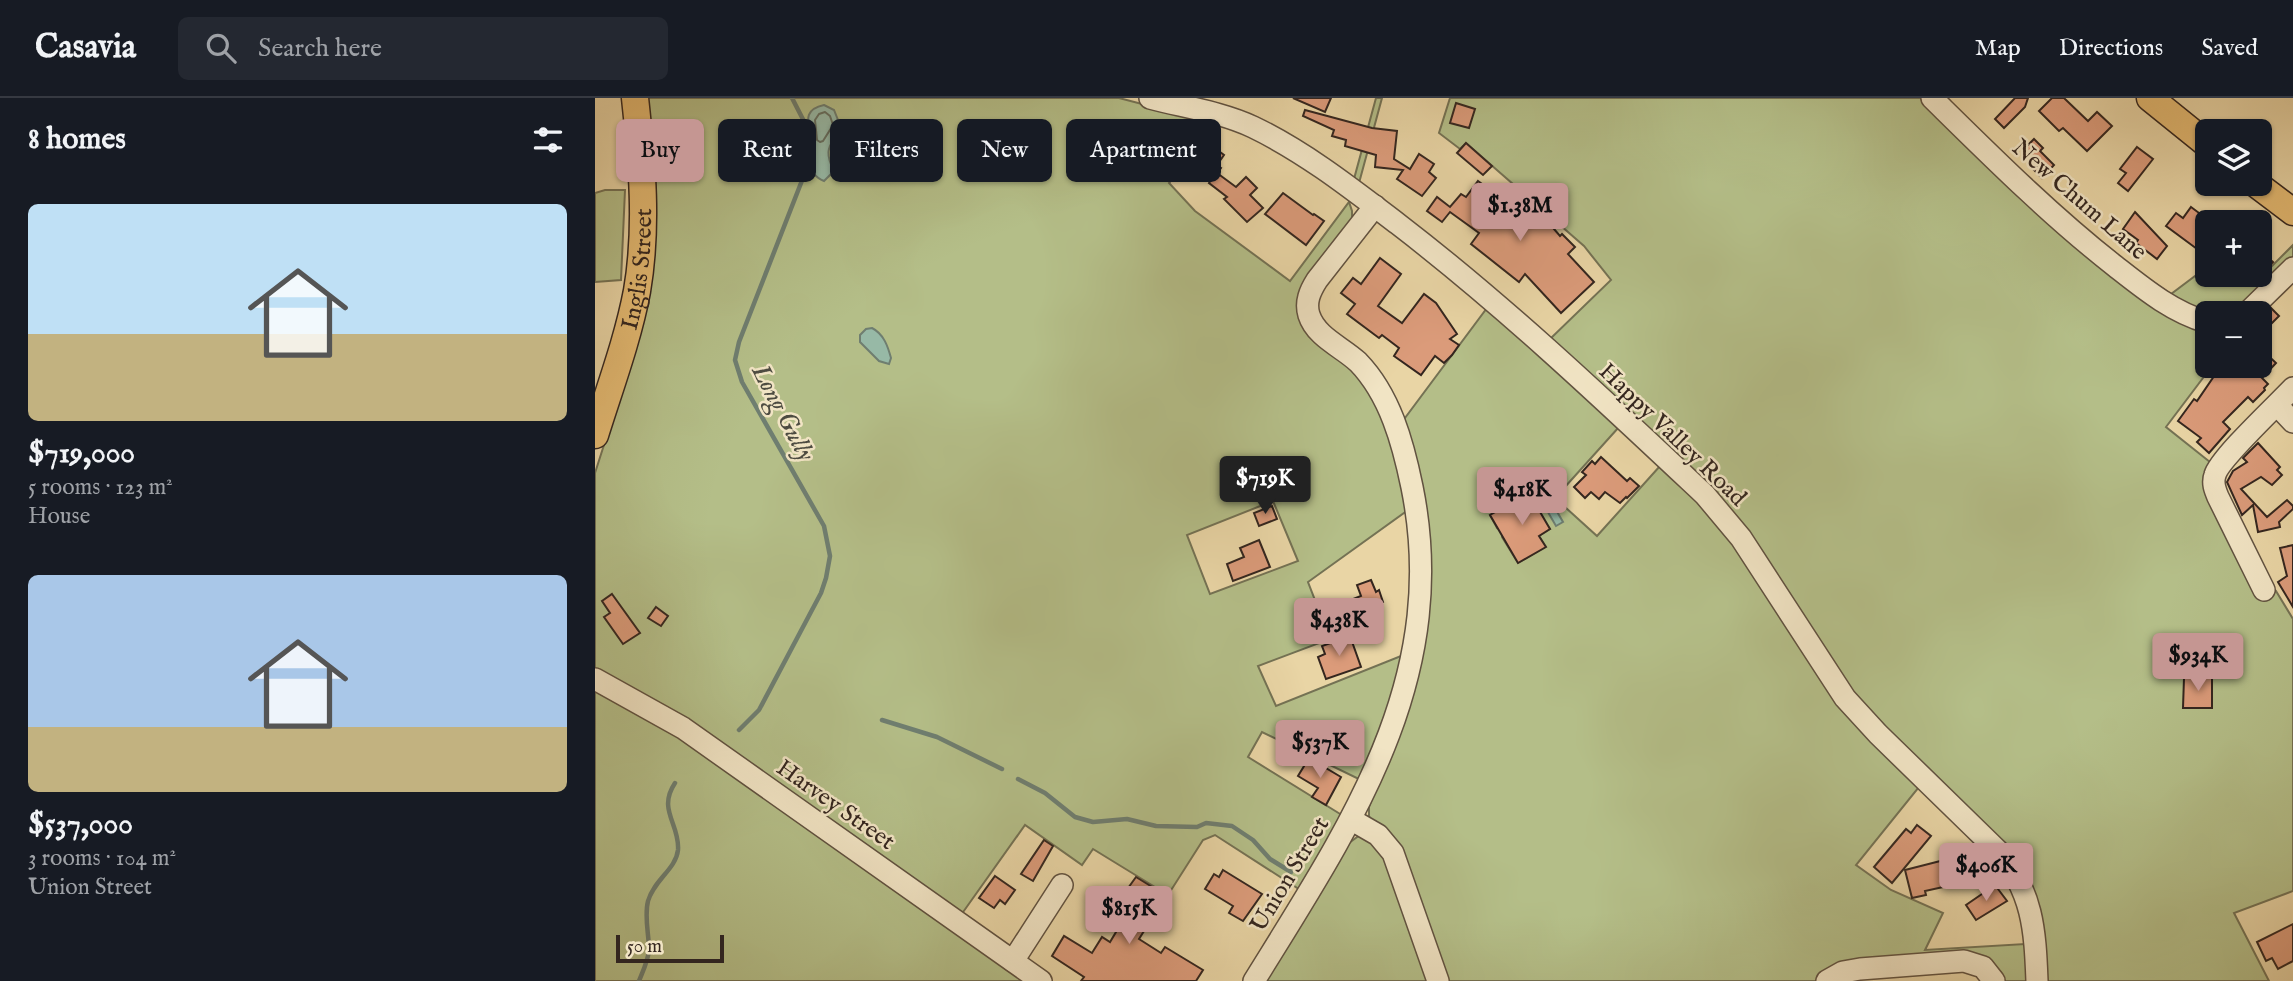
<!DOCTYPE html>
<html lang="en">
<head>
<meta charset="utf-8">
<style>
	body { margin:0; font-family:"IM FELL English",serif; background:#242831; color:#f1f3f6; height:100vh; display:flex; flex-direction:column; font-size:26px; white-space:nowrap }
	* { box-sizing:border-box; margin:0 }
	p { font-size:23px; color:#9ea1a6 }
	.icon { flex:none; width:38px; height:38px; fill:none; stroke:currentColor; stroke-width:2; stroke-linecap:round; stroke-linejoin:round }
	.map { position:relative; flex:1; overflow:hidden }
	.details { display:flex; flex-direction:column; background:#171b24; width:595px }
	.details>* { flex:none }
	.top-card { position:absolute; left:21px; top:21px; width:665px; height:63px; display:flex; gap:14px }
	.tools { position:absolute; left:1600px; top:21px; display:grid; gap:14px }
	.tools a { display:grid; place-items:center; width:77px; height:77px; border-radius:10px; background:#171b24; box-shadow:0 2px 5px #0004; font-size:35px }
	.scale { position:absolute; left:21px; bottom:18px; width:108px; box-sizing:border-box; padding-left:7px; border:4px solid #34261f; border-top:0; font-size:19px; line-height:24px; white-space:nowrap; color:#34261f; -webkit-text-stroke:5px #f1e4c4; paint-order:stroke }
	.price { position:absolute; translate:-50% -60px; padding:0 16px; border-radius:7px; background:#c59692; color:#111; font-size:23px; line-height:46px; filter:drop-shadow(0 2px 4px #0008) }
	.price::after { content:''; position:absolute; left:50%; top:42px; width:21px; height:16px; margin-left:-10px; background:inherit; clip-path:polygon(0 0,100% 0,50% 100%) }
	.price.selected { background:#222; color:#fff }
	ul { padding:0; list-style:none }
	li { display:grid; align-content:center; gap:14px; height:371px; padding:0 28px }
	li span { display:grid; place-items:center; height:217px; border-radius:10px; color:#555 }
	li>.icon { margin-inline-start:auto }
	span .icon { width:126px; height:126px; fill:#fffc; stroke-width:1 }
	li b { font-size:30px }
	h2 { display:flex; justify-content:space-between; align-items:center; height:84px; padding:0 28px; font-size:30px }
	.pill { padding:0 24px; border-radius:10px; background:#171b24; box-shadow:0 2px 5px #0004; font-size:24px; line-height:63px }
	.pill.selected { background:#c59692; color:#111 }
	header { display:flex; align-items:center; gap:42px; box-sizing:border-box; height:98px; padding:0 35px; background:#171b24; border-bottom:2px solid #363941 }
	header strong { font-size:33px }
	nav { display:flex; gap:38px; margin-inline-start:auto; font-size:24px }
	.search { width:490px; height:63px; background:#242831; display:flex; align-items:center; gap:18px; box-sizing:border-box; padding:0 24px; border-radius:10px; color:#9ea1a6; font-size:26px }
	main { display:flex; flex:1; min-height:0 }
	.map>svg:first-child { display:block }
	.green { fill:#b4be88; stroke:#747254; stroke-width:2; fill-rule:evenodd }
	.water { fill:#97b9a6; stroke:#6f7e70; stroke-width:2 }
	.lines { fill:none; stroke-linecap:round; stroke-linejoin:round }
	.shore { stroke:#667062; stroke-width:2 }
	.stream { stroke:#6f7e70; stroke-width:4.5 }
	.building { fill:#db9b7a; stroke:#34261f; stroke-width:2 }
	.minor-casing { stroke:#615240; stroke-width:24 }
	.major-casing { stroke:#34261f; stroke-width:29 }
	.minor { stroke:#f1e4c4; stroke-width:21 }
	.major { stroke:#e4ba72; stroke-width:26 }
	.labels { text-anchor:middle; stroke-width:5; stroke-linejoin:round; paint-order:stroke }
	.street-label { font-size:24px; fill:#34261f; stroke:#f1e4c4 }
	.water-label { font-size:26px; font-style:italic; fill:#4d4b41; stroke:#f1e4c4 }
</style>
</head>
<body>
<header>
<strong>Casavia</strong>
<div class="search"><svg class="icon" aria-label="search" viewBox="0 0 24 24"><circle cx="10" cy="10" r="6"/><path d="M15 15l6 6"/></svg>Search here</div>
<nav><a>Map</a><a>Directions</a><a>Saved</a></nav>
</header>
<main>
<section class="details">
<h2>8 homes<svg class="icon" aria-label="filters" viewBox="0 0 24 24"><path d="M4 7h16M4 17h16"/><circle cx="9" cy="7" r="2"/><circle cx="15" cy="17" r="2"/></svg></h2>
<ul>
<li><span style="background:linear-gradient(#bfe0f5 60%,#c2b280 0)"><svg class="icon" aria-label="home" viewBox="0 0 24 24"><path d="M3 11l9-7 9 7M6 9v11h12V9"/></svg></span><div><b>$719,000</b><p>5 rooms · 123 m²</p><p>House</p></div></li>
<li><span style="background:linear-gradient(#a9c7e8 70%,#c2b280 0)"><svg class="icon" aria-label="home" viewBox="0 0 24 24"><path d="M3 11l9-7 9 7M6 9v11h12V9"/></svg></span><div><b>$537,000</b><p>3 rooms · 104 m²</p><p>Union Street</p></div></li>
</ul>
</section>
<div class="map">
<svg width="1698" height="883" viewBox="0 0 1698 883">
	<rect width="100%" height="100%" fill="#e9d5a5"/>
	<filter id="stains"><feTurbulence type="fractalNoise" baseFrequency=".00286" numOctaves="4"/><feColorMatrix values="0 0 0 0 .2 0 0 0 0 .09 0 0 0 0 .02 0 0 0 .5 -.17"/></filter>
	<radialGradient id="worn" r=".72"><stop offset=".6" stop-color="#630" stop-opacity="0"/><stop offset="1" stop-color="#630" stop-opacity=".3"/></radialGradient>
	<g class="green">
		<path d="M 51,0 L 524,0 L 624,26 L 574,85 L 600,113 L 695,183 L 754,104 L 757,113 L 757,121 L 707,192 L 764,277 L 791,324 L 813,412 L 713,484 L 735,541 L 663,568 L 681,608 L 811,556 L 768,683 L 667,634 L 653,659 L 750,719 L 707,793 L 620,737 L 608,742 L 573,797 L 498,751 L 487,767 L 430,727 L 366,817 L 0,571 L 0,375 L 32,275 ZM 678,403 L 703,463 L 615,496 L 592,437 Z"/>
		<path d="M 781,0 L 787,0 L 764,85 L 759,81 Z"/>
		<path d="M 855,0 L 1328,0 L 1612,229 L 1612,268 L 1617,268 L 1571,329 L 1620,368 L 1667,500 L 1681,493 L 1698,521 L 1698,793 L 1639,815 L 1674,883 L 1452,883 L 1443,807 L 1261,600 L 1154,436 L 954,242 L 1016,182 L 989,148 L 871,45 L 865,51 L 844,35 Z"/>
		<path d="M 10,92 L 30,92 L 26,182 L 0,184 L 0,95 Z"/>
		<path d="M 1698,147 L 1698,165 L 1646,215 L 1612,215 L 1608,219 L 1524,161 L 1576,196 L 1612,169 L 1612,177 L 1656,177 L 1663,182 Z"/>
		<path d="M 892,210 L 1024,329 L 960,400 L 1002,438 L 1065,368 L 1098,398 L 1128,432 L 1324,689 L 1261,767 L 1296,792 L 1348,815 L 1330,852 L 1430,846 L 1433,883 L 1409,883 L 1406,874 L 1394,863 L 1227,883 L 851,883 L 774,718 L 774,709 L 826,556 L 807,324 ZM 934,395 L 941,407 L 936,410 L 955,431 L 944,438 L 950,449 L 923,465 L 907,439 L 908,427 L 902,430 L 895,417 L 919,404 L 917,400 L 923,397 L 925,400 Z"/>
		<path d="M 0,591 L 75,632 L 432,883 L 0,883 Z"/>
		<path d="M 765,737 L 786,749 L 836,883 L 668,883 L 754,745 Z"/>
	</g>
	<g class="water">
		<path d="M 229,7 L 239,12 L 245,27 C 239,48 226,47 239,73 L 229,83 C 221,80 213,71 212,61 C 212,55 216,50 215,44 C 215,28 205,12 229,7 Z"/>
		<path d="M 277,230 C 289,236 293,249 296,260 L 294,266 L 284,263 L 265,244 L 265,237 L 271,231 Z"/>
		<path d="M 957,405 L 968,424 L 961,428 L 950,409 Z"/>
	</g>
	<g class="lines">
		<path class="shore" d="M 230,14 L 235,18 L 238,27 L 228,43 L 225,44 L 222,42 L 220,22 L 224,16 Z"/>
		<g class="stream">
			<path d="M 197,0 L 214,33"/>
			<path d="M 287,622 L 342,639 L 407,671"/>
			<path d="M 144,632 L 164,612 L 226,495 L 231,480 L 235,458 L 229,428 L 147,284 L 140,262 L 144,244 L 215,62"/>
			<path d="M 423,681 L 450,695 L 480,719 L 498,724 L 532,721 L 561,728 L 602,729 L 611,725 L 637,728 L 658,742 L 675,761 L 696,774"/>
			<path d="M 44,883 C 48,873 53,863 54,852 C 54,836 49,819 53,803 C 59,782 81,771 83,752 C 85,726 62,712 80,685"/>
		</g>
	</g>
	<g class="building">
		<path d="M 698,0 L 736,0 L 730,14 Z"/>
		<path d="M 1420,0 L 1433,0 L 1430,9 L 1409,30 L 1400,21 Z"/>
		<path d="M 1457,0 L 1469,0 L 1493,23 L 1502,14 L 1517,28 L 1492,53 L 1468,30 L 1464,33 L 1444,13 Z"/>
		<path d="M 861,5 L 880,11 L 874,30 L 855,25 Z"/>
		<path d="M 710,12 L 777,30 L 802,33 L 799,61 L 815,71 L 824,56 L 839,66 L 834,74 L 841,80 L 827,98 L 802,81 L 808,72 L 780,69 L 781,57 L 750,48 L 751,42 L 737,38 L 739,32 L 708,18 Z"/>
		<path d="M 1439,41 L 1448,50 L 1445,53 L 1459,67 L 1447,80 L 1439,72 L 1443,67 L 1428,52 Z"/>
		<path d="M 613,45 L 629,57 L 622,67 L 626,70 L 618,81 L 598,66 Z"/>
		<path d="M 871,45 L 897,68 L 888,77 L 862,55 Z"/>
		<path d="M 1542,49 L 1558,61 L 1533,93 L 1523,85 L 1531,75 L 1525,71 Z"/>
		<path d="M 622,75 L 641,89 L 651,79 L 662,90 L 655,97 L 668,110 L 652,124 L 629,101 L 632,99 L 614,85 Z"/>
		<path d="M 883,83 L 912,104 L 916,100 L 944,120 L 947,117 L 965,138 L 967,136 L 980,149 L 973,156 L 999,184 L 966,215 L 930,176 L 924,184 L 876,146 L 884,135 L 855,114 L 847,124 L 832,113 L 842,99 L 855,109 L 866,96 L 871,99 Z"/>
		<path d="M 688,95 L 718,117 L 719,116 L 729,123 L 711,147 L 670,116 Z"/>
		<path d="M 1596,109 L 1612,121 L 1612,139 L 1602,151 L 1571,128 L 1581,115 L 1588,120 Z"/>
		<path d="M 1540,114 L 1572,148 L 1562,161 L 1541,145 L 1543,142 L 1528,131 Z"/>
		<path d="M 1664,152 L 1678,164 L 1664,179 Z"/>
		<path d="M 785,160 L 806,176 L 783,208 L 807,225 L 829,196 L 841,205 L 862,236 L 855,241 L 864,247 L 857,257 L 849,265 L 840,258 L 826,277 L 799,258 L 804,250 L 787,237 L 784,240 L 752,216 L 760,206 L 746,195 L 758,180 L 766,186 Z"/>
		<path d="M 1676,210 L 1684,218 L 1664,238 L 1664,221 Z"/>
		<path d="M 1664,249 L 1681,265 L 1667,280 L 1673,286 L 1669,290 L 1670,292 L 1658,304 L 1653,299 L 1628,324 L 1635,331 L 1614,355 L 1602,344 L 1606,340 L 1583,323 L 1599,301 L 1602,303 L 1626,268 L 1664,268 Z"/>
		<path d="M 1663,345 L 1685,369 L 1682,372 L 1687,377 L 1677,387 L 1666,379 L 1646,391 L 1672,419 L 1692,402 L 1698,408 L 1698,411 L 1684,424 L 1685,429 L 1663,434 L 1658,407 L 1647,417 L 1632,384 L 1638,373 L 1652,364 L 1648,360 Z"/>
		<path d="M 1006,359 L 1032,383 L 1035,380 L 1044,388 L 1032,400 L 1031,399 L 1025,405 L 1010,394 L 1004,401 L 996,394 L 990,400 L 979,389 L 991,377 L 987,374 L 997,363 L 1000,366 Z"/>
		<path d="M 934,395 L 955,431 L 944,438 L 951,449 L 923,465 L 895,417 Z"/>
		<path d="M 677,408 L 682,421 L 664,428 L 659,415 Z"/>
		<path d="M 664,442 L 675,469 L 638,483 L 632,466 L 649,459 L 645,450 Z"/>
		<path d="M 1698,447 L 1698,509 L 1683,484 L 1692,478 L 1685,450 Z"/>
		<path d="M 776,482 L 781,494 L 784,492 L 788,504 L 783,507 L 785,514 L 752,526 L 745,506 L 766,498 L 762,487 Z"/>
		<path d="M 17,496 L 45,535 L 28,546 L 9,519 L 15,515 L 7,503 Z"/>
		<path d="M 61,509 L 73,518 L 66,528 L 53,520 Z"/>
		<path d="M 755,538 L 766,569 L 731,581 L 723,559 L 730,556 L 727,548 Z"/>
		<path d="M 1589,580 L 1617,580 L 1617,610 L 1588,610 Z"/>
		<path d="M 714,660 L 746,679 L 731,707 L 717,699 L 723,690 L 703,678 Z"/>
		<path d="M 1322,727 L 1336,738 L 1297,785 L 1279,769 L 1311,731 L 1316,735 Z"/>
		<path d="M 449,742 L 458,748 L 438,783 L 426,776 Z"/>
		<path d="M 1365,758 L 1367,765 L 1376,763 L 1380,782 L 1330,793 L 1331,797 L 1317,800 L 1310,772 Z"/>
		<path d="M 628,772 L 667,796 L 648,823 L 634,815 L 638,808 L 610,791 L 619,776 L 624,779 Z"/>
		<path d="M 400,778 L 420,792 L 410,806 L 405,802 L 399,810 L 384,800 Z"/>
		<path d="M 541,779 L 575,800 L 565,816 L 561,814 L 544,841 L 566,855 L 570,849 L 608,872 L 601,883 L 486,883 L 489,879 L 457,858 L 469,838 L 497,855 L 507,839 L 515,844 L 530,819 L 518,811 Z"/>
		<path d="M 1400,787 L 1412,803 L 1381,822 L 1371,807 Z"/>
		<path d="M 1698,826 L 1698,863 L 1683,871 L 1677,860 L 1671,863 L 1662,844 Z"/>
	</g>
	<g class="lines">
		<g class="minor-casing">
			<g id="minor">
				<path d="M 555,0 C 589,9 626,14 658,29 C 710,54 757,91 803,126 C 911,209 1011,304 1110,397 L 1146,440 L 1250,600 L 1283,636 L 1402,752 C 1438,793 1440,832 1442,883"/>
				<path d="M 1337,0 C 1396,58 1455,117 1520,168 C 1548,190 1577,214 1612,224"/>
				<path d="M 1652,215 L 1698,170"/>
				<path d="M 1682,307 L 1698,324"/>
				<path d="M 1669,492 L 1623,399 C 1620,392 1617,385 1620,377 C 1624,361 1683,306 1698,290"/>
				<path d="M 0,581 L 88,630 L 446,883"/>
				<path d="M 757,722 L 783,737 L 798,755 L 843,883"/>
				<path d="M 418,863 L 467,787"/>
				<path d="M 659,883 C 755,728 856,581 817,389 C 808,345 795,297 763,264 C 747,249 721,239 714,217 C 710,204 715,193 722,182 L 780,108"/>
				<path d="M 1232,883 L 1248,874 L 1265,871 L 1369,863 L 1388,869 L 1399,883"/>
			</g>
		</g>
		<g class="major-casing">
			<g id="major">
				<path d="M 1555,0 L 1612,46"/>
				<path d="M 1661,86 L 1698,114"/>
				<path id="s1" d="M 0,337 C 15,289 33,241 42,193 C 53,129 47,64 40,0"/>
			</g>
		</g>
		<use href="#minor" class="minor"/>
		<use href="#major" class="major"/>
	</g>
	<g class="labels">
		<g class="street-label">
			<text transform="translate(1485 101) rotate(41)" y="8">New Chum Lane</text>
			<text dy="8" stroke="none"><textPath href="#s1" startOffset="172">Inglis Street</textPath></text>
			<text transform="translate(1078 336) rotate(44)" y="8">Happy Valley Road</text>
			<text transform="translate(241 706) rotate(35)" y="8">Harvey Street</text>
			<text transform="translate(694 776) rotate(-59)" y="8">Union Street</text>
		</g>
		<g class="water-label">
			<text transform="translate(189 314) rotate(62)" y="9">Long Gully</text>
		</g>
	</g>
	<rect width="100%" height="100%" filter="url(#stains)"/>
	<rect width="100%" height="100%" fill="url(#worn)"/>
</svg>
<div class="tools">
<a><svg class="icon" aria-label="layers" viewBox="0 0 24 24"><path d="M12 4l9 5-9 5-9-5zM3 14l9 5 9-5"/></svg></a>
<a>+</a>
<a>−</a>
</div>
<div class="scale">50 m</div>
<b class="price" style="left:925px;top:145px">$1.38M</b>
<b class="price selected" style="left:670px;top:418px">$719K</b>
<b class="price" style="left:927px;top:429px">$418K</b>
<b class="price" style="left:744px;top:560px">$438K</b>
<b class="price" style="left:1603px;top:595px">$934K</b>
<b class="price" style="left:725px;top:682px">$537K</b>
<b class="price" style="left:1391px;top:805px">$406K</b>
<b class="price" style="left:534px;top:848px">$815K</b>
<div class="top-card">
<a class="pill selected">Buy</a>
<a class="pill">Rent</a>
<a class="pill">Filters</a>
<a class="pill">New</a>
<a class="pill">Apartment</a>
</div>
</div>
</main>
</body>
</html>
